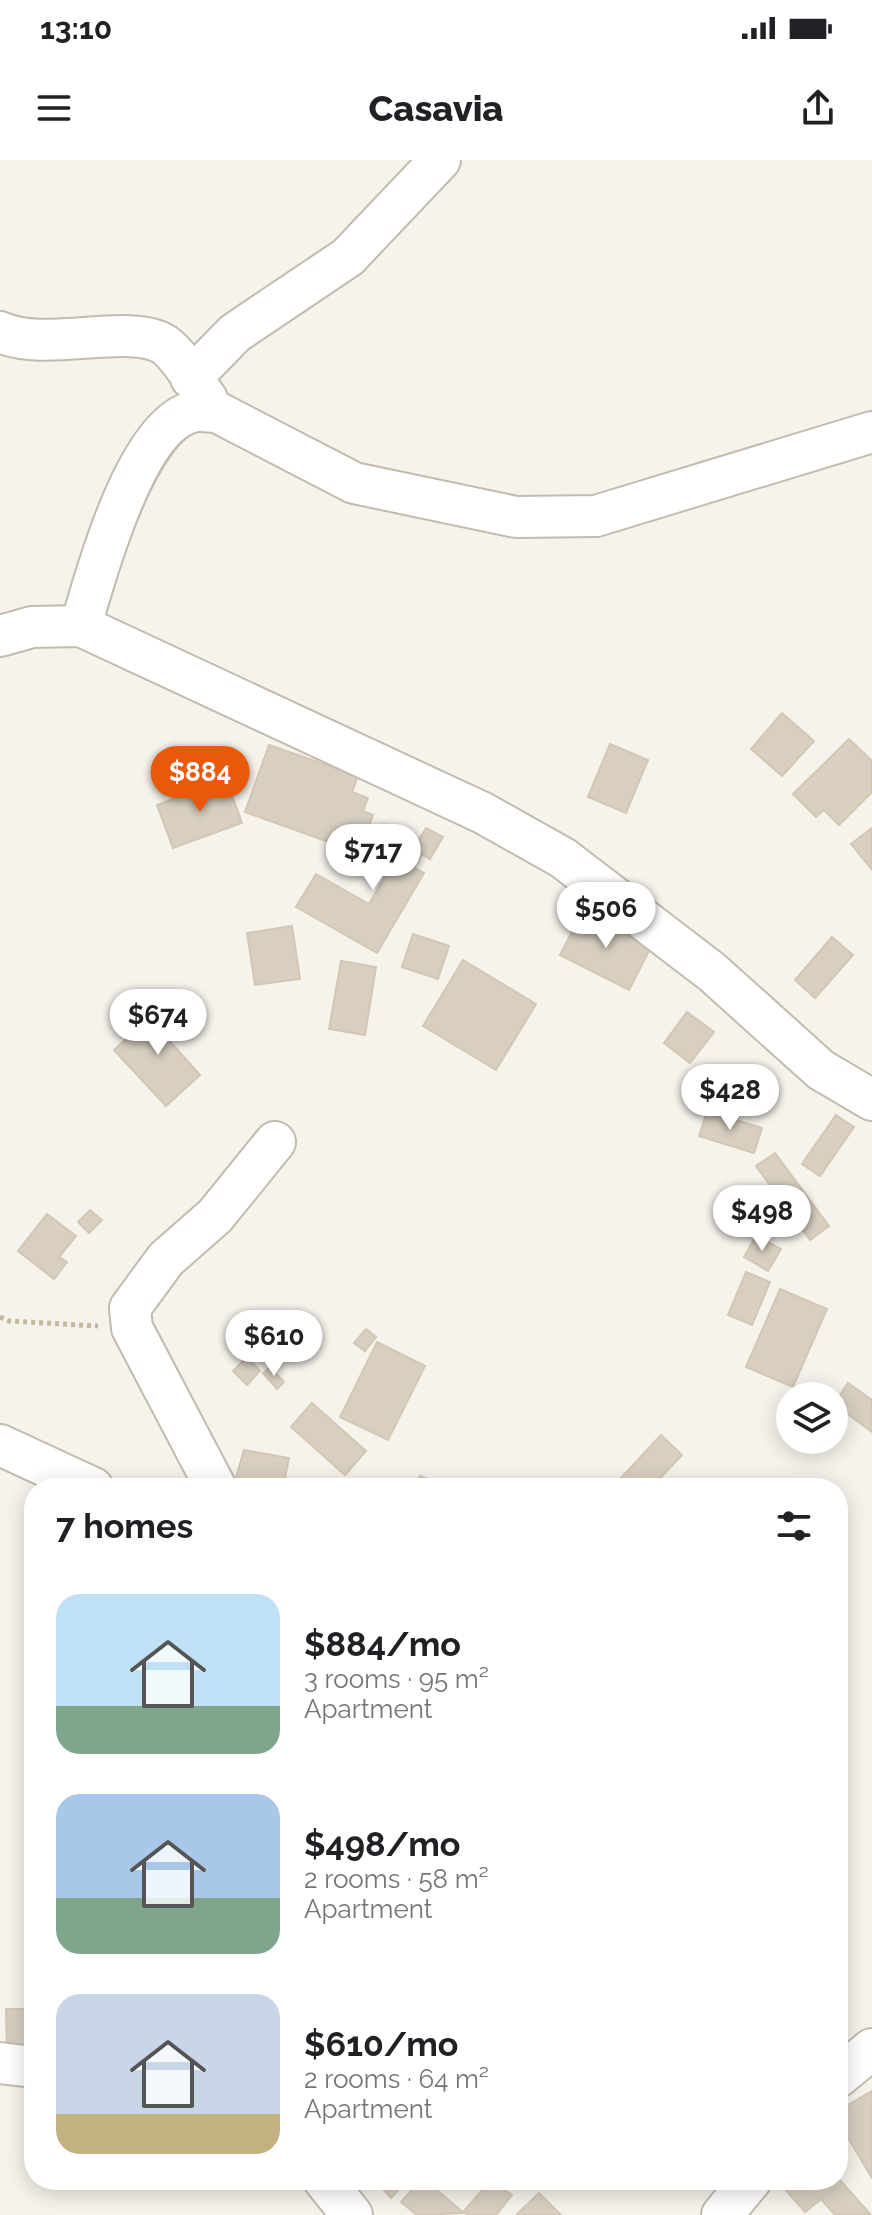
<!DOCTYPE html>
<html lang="en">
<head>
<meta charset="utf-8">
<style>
	body { margin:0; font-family:Raleway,sans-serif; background:#f2f2f2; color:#202124; height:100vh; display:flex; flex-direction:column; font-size:30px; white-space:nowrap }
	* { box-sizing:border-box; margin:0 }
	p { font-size:26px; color:#757577 }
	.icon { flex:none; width:44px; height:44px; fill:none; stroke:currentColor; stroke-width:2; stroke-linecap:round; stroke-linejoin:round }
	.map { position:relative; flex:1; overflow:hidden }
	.panel { position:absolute; left:24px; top:1318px; width:824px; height:712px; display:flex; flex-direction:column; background:#fff; border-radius:32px; box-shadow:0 4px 20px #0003 }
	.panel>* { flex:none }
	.fabs { position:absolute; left:776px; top:1222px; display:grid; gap:16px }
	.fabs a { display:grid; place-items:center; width:72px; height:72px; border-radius:50%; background:#fff; box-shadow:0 4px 20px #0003; font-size:40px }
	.price { position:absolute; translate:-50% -68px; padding:0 18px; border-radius:28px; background:#fff; color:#222; font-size:26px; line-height:52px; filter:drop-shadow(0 2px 4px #0008) }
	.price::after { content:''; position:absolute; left:50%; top:48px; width:24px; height:18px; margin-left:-12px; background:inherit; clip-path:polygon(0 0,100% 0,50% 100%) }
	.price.current { background:#ea580c; color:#fff }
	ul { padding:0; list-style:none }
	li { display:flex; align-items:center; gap:24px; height:200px; padding:0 32px }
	li span { display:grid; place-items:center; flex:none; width:224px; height:160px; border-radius:24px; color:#555 }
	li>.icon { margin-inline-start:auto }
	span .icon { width:96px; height:96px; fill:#fffc; stroke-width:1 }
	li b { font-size:34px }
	h2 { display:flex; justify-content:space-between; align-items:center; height:96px; padding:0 32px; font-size:34px }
	.status { display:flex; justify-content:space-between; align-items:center; height:56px; padding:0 40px; background:#fff; direction:ltr }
	.status svg { height:22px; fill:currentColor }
	header { display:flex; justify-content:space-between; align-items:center; height:104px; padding:0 32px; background:#fff; font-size:36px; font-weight:800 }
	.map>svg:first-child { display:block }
	.building { fill:#d8cfc1; stroke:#d3c7b4; stroke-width:2 }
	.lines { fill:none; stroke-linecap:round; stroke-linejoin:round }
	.minor-casing { stroke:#c2bbae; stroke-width:44 }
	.path { stroke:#c4b79f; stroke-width:5; stroke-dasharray:4 4; stroke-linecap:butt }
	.minor { stroke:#fff; stroke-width:40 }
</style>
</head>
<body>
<div class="status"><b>13:10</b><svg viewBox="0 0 49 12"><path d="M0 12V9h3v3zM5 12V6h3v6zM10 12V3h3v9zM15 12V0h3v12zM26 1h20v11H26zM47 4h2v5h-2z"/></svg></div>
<header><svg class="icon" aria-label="menu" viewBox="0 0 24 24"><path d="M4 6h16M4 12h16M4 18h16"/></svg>Casavia<svg class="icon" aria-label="share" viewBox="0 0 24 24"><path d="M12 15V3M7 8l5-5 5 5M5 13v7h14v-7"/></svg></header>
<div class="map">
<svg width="872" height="2055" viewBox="0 0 872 2055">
	<rect width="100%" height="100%" fill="#f6f3ec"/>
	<g class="building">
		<path d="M 782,553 L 814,581 L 782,616 L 751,589 Z"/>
		<path d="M 849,579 L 872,601 L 872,632 L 839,665 L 824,650 L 816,657 L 793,634 Z"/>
		<path d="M 610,584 L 648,600 L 626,653 L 588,637 Z"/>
		<path d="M 269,585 L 358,616 L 352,632 L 368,638 L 363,651 L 373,655 L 359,693 L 245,652 Z"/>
		<path d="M 226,619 L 242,663 L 173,688 L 157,645 Z"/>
		<path d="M 384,664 L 417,683 L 426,668 L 443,677 L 430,699 L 422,694 L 414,708 L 424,713 L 377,793 L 296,747 L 316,714 L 369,744 L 396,698 L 372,685 Z"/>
		<path d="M 872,668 L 872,710 L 851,684 Z"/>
		<path d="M 583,750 L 652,785 L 629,830 L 560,795 Z"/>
		<path d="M 292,766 L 300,819 L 255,825 L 247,773 Z"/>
		<path d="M 413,774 L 449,786 L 438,819 L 402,807 Z"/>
		<path d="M 832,777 L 853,795 L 815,838 L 795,820 Z"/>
		<path d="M 463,800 L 536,844 L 496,910 L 423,866 Z"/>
		<path d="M 341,801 L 376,807 L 365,875 L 329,869 Z"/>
		<path d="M 166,843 L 182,860 L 165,876 L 200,915 L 166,946 L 114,890 Z"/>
		<path d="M 687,852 L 714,872 L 690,903 L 664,883 Z"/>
		<path d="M 707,951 L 762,968 L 754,993 L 699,976 Z"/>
		<path d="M 836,955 L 854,967 L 820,1016 L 802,1004 Z"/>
		<path d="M 775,993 L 829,1066 L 810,1080 L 756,1006 Z"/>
		<path d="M 90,1050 L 102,1060 L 89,1073 L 78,1062 Z"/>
		<path d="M 47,1054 L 76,1076 L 59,1097 L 67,1102 L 54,1119 L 18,1091 Z"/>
		<path d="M 756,1076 L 781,1089 L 768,1111 L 744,1097 Z"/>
		<path d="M 746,1112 L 770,1122 L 752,1165 L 728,1155 Z"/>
		<path d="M 780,1129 L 827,1149 L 793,1227 L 746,1207 Z"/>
		<path d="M 366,1169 L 376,1177 L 365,1191 L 354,1183 Z"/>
		<path d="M 377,1182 L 425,1206 L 388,1280 L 340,1257 Z"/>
		<path d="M 247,1197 L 260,1211 L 247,1225 L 233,1211 Z"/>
		<path d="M 270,1207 L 284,1222 L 277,1229 L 263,1213 Z"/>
		<path d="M 848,1223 L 872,1240 L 872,1272 L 834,1244 Z"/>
		<path d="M 312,1243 L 366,1291 L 345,1315 L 291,1267 Z"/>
		<path d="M 661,1275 L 682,1295 L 651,1328 L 632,1328 L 621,1318 Z"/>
		<path d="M 244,1290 L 289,1298 L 283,1327 L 289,1328 L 233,1328 Z"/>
		<path d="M 420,1316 L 452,1328 L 415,1328 Z"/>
		<path d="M 6,1849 L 34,1849 L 34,1893 L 7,1893 Z"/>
		<path d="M 872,1931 L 872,2018 L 838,1961 L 838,1951 Z"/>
		<path d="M 838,2018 L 871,2055 L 835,2055 L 821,2039 L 805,2052 L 777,2020 Z"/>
		<path d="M 375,2020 L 408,2020 L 391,2038 Z"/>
		<path d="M 420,2020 L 425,2020 L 464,2053 L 417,2055 L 401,2042 Z"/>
		<path d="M 491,2020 L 512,2035 L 496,2055 L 468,2055 L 464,2051 Z"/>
		<path d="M 539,2033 L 561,2055 L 516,2055 Z"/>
	</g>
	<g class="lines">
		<g class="minor-casing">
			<g id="minor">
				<path d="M 0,172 C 45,193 131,162 165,185 C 181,197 195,223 207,239"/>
				<path d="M 191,218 L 235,173 L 348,97 L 440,0"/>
				<path d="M 81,466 C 95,416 136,266 192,252 C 199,250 209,252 217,252 L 354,323 L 516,357 L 596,356 L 872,272"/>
				<path d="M 0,476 L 32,467 L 81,466 L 483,653 L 563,698 L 712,812 L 821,910 L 872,940"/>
				<path d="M 0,1285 L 93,1328"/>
				<path d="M 216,1328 L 132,1168 L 130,1148 L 166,1099 L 215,1056 L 275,982"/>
				<path d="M 0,1903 L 34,1907"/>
				<path d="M 838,1917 L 872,1889"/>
				<path d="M 324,2020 L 352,2055"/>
				<path d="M 722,2055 L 751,2020"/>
			</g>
		</g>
		<path class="path" d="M 0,1157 L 9,1161 L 98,1166"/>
		<use href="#minor" class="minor"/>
	</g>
</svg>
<div class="fabs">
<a><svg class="icon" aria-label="layers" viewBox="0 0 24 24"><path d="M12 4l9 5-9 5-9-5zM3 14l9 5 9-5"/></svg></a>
</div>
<b class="price current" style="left:200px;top:654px">$884</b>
<b class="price" style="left:373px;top:732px">$717</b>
<b class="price" style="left:606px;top:790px">$506</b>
<b class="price" style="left:158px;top:897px">$674</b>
<b class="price" style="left:730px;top:972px">$428</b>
<b class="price" style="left:762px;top:1093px">$498</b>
<b class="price" style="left:274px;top:1218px">$610</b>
<section class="panel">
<h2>7 homes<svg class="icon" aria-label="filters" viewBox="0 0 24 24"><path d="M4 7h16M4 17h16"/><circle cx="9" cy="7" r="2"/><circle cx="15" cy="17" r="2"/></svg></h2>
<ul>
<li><span style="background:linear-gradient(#bfe0f5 70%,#7fa58c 0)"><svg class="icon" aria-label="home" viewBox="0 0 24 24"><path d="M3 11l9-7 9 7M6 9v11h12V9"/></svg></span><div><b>$884/mo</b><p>3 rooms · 95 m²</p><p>Apartment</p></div></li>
<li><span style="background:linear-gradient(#a9c7e8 65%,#7fa58c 0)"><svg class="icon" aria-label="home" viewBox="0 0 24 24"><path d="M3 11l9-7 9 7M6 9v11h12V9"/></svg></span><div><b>$498/mo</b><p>2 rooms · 58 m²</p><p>Apartment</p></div></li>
<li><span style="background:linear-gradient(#c9d6e8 75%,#c2b280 0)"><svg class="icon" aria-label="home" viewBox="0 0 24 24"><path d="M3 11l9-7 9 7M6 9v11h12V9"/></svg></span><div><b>$610/mo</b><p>2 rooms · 64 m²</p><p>Apartment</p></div></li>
</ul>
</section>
</div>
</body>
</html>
